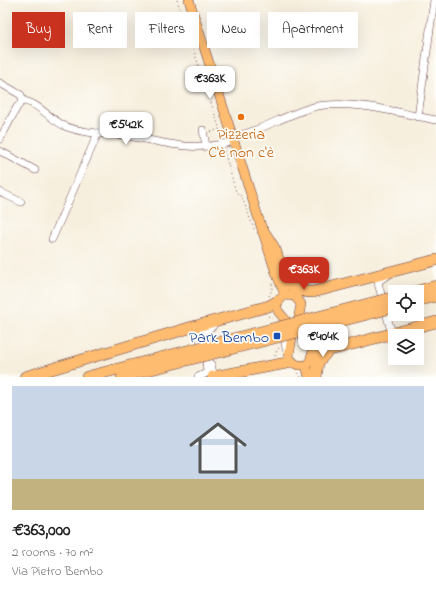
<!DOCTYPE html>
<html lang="en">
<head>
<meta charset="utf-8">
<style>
	body { margin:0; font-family:"Indie Flower",sans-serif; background:#f6f6f6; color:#222; height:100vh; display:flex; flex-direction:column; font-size:15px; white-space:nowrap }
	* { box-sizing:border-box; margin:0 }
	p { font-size:13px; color:#767676 }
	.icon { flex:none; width:22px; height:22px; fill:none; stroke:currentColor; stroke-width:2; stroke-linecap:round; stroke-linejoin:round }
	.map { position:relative; height:377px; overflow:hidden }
	.drawer { display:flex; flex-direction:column; background:#fff; flex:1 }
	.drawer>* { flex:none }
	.top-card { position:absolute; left:12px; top:12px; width:412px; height:36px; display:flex; gap:8px }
	.fabs { position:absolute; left:388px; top:285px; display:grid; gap:8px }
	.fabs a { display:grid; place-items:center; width:36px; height:36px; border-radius:0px; background:#fff; box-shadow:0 4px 16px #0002; font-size:20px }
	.price { position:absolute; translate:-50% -34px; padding:0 9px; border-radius:8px; background:#fff; color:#222; font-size:13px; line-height:26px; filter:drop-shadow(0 1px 2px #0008) }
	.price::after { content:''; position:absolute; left:50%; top:24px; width:12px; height:9px; margin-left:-6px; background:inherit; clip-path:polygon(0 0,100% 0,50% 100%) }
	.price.current { background:#c8321e; color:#fff }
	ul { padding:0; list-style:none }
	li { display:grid; align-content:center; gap:8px; height:212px; padding:0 12px }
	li+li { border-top:1px solid #e0e0e0 }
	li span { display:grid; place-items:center; height:124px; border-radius:0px; color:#555 }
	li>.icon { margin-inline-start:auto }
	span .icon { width:72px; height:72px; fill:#fffc; stroke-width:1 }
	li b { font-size:17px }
	.chip { padding:0 14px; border-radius:0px; background:#fff; box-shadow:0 4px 16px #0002; font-size:14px; line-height:36px }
	.chip.current { background:#c8321e; color:#fff }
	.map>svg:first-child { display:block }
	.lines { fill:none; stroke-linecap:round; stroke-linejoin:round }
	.minor-casing { stroke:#643e46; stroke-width:8 }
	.major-casing { stroke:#643e46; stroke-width:10 }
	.highway-casing { stroke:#643e46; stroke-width:12 }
	.path { stroke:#643e46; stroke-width:1; stroke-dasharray:1 3; stroke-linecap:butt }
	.minor { stroke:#fff; stroke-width:7 }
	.major { stroke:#febc70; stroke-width:9 }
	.highway { stroke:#febc70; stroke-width:11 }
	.highway-bridge-casing { stroke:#643e46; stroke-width:12; stroke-linecap:butt }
	.highway-bridge { stroke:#febc70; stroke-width:11 }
	.food-dot { fill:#e8710a; stroke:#fdfcf7; stroke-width:1.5 }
	.transit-dot { fill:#1a4fb4; stroke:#fdfcf7; stroke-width:1.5 }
	.labels { text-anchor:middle; stroke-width:3.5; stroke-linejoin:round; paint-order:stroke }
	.food-label { font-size:16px; fill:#c56008; stroke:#fdfcf7 }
	.transit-label { font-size:16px; fill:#164399; stroke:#fdfcf7; text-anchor:end }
</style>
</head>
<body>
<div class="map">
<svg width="436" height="377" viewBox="0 0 436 377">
	<rect width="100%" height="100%" fill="#fdfcf7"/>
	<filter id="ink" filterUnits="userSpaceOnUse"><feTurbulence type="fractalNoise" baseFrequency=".025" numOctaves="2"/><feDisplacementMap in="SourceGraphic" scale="8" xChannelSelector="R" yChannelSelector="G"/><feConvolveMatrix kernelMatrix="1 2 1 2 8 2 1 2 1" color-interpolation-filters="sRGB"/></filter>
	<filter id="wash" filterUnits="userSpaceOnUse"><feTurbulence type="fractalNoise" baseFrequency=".012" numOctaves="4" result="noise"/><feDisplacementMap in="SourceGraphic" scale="16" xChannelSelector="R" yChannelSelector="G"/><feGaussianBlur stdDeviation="0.9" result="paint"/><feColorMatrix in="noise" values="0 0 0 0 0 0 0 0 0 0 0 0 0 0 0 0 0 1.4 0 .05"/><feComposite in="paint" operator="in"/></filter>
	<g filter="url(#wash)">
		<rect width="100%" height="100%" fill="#f7efde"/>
	</g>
	<g filter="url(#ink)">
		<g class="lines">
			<g class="minor-casing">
				<g id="minor">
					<path d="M 0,83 L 21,95 L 23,101"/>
					<path d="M 23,101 C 38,102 51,121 67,127 C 85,134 104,133 122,135 C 162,141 193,154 234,141"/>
					<path d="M 418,117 L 434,0"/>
					<path d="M 203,130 L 206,146"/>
					<path d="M 233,138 C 249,133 264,127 279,120 C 291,115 304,109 317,106 C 354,100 399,113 436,120"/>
					<path d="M 0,139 L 17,107 L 23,101"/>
					<path d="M 0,151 L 35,170"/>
					<path d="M 0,192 L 21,202"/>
					<path d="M 52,239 L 98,133"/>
					<path d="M 387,276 L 380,280 L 378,283 L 390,327 L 392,331 L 396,333"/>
					<path d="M 189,328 L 198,334 L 202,345 L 203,332 L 213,326 L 214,321"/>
					<path d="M 284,331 L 286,349 L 289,353"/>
					<path d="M 198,377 L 207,373 L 206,361 L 211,364 L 213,373 L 219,375"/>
				</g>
			</g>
			<g class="major-casing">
				<g id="major">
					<path d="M 189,0 L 275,270 L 285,295"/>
					<path d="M 285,295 L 294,296 L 298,300 L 301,304 L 298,321 L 303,337 L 312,348 L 313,352 L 312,357 L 308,364 L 306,365 L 298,365 L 292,362 L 289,356 L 292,337 L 289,324 L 278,311 L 276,305 L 278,301 Z"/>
					<path d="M 306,365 L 309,377"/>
				</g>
			</g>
			<g class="highway-casing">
				<g id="highway">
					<path d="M 263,231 C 267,237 272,244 275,250 C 284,273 282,292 313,292 L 436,260"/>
					<path d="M 414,292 L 436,286"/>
					<path d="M 417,301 L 436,296"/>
					<path d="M 312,357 C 317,352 323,351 330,350 L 436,322"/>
					<path d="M 25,377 L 189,328 L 269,306 L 278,301"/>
					<path d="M 87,377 L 137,364"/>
					<path d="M 122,377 L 140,372"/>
					<path d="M 213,377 L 292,362"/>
					<path d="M 316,377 L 318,362 L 326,353"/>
				</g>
			</g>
			<g class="path">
				<path d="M 177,0 L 222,136"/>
				<path d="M 211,132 L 219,129"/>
				<path d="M 224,151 L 236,192 L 242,197 L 254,229"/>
				<path d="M 269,296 L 272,290 L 272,283"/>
				<path d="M 268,316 L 274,319"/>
				<path d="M 315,337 L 327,342"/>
				<path d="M 275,356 L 277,350 L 280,347"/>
				<path d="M 298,373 L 301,377"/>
			</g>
			<use href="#minor" class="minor"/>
			<use href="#major" class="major"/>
			<use href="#highway" class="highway"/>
			<g class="highway-bridge-casing">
				<g id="highway-bridge">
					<path d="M 137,364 L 395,297"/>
					<path d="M 140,372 L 395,307"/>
				</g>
			</g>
			<use href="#highway-bridge" class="highway-bridge"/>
		</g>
	</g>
	<circle class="food-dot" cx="241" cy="117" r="4"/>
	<rect class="transit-dot" x="273" y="332" width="8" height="8" rx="2"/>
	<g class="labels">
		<g class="food-label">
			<text x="241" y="139">Pizzeria<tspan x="241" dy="18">C'è non c'è</tspan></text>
		</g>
		<g class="transit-label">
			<text x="269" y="342">Park Bembo</text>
		</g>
	</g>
</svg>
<div class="fabs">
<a><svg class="icon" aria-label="locate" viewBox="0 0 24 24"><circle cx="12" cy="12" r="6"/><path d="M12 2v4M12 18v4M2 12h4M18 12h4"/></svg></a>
<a><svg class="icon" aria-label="layers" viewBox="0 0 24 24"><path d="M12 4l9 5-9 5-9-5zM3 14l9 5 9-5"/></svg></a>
</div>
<b class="price" style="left:210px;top:100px">€363K</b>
<b class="price" style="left:126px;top:146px">€542K</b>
<b class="price current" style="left:304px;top:291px">€363K</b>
<b class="price" style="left:323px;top:358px">€404K</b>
<div class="top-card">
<a class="chip current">Buy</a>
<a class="chip">Rent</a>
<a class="chip">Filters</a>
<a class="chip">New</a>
<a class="chip">Apartment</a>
</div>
</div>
<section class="drawer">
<ul>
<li><span style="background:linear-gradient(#c9d6e8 75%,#c2b280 0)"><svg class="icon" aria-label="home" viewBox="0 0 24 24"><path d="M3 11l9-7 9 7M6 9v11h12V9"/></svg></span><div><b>€363,000</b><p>2 rooms · 70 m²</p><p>Via Pietro Bembo</p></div></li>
</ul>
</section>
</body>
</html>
